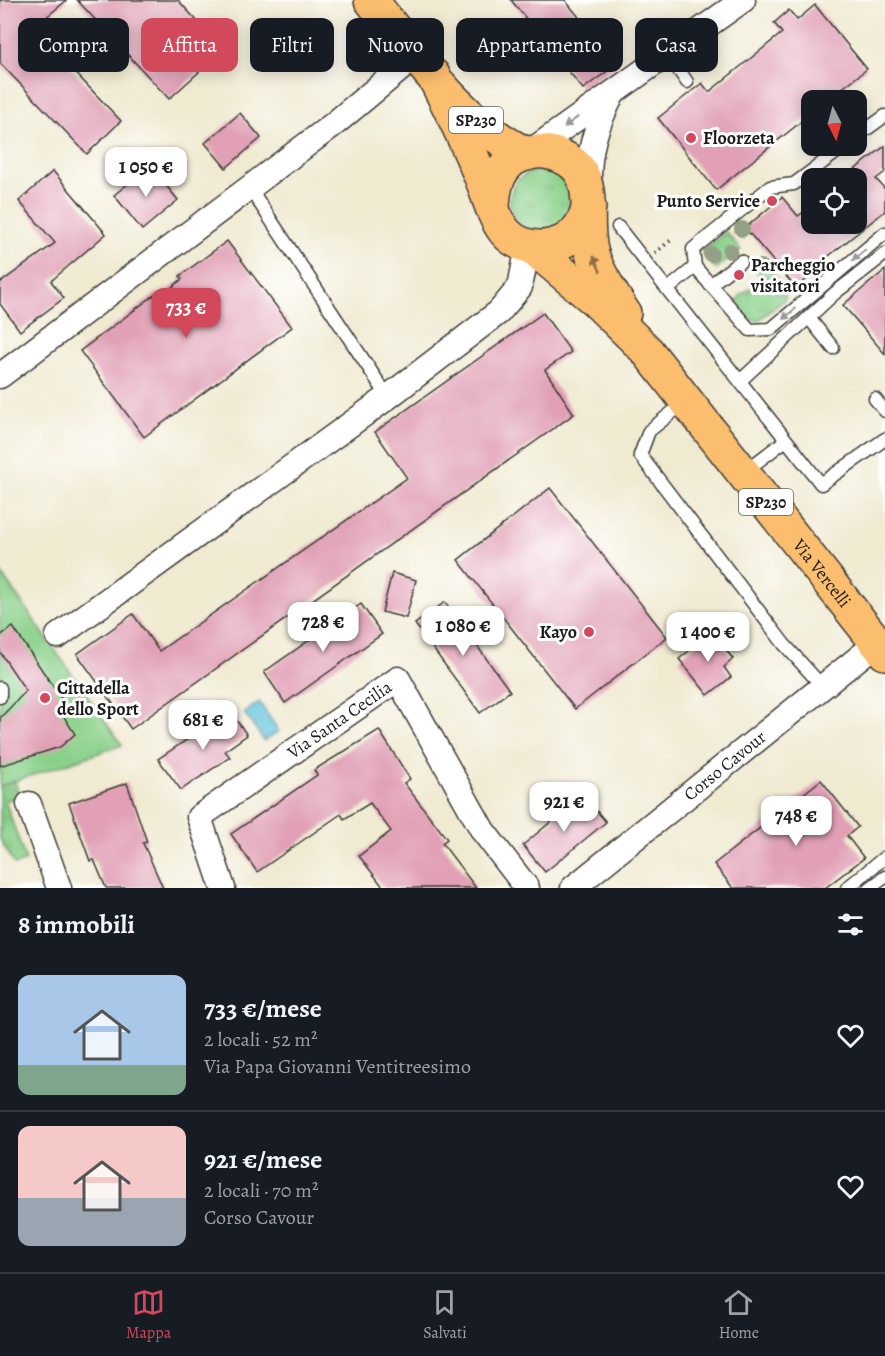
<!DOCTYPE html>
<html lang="it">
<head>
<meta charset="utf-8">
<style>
	body { margin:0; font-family:Alegreya,serif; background:#242831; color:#f1f3f6; height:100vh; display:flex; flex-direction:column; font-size:22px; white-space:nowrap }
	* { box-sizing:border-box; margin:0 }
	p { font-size:20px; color:#9ea1a6 }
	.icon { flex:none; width:33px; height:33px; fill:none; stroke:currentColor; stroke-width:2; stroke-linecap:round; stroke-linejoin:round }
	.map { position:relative; height:888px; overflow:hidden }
	.panel { display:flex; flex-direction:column; background:#171b24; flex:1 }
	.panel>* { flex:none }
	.top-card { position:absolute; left:18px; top:18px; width:849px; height:54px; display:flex; gap:12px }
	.needle { width:39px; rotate:174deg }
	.controls { position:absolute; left:801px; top:90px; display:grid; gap:12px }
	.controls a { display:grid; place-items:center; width:66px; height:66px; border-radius:12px; background:#171b24; box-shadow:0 3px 15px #0003; font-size:30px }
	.price { position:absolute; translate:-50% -51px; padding:0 14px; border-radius:12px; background:#fff; color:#222; font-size:20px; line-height:39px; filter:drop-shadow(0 2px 3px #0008) }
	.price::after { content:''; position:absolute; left:50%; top:36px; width:18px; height:14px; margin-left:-9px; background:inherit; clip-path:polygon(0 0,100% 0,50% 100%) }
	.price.on { background:#d1495b; color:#fff }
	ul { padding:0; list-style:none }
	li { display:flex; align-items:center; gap:18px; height:150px; padding:0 18px }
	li+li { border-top:2px solid #363941 }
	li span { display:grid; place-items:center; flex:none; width:168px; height:120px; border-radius:12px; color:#555 }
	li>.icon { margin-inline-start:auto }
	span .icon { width:72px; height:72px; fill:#fffc; stroke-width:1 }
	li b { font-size:26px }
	h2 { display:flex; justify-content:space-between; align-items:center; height:72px; padding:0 18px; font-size:26px }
	.tag { padding:0 21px; border-radius:12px; background:#171b24; box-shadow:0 3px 15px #0003; font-size:21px; line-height:54px }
	.tag.on { background:#d1495b; color:#fff }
	.dock { display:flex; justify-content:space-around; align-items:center; height:84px; border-top:2px solid #363941; background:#171b24; font-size:16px; color:#9ea1a6 }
	.dock a { display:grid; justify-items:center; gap:3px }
	.dock .on { color:#d1495b }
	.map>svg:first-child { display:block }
	.grass { fill:url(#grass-tufts); stroke:#537652; stroke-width:1.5 }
	.green { fill:#8ad089; stroke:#537652; stroke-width:1.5 }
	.water { fill:#59c0d7; stroke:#3a6e7a; stroke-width:1.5 }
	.building { fill:#e1a0b6 }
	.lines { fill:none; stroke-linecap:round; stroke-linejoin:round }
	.service-casing { stroke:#3c3b37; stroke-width:15 }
	.minor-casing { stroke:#3c3b37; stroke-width:27 }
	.primary-casing { stroke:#3c3b37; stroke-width:36 }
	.path { stroke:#3c3b37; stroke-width:4; stroke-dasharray:1.5 4.5; stroke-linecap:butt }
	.service { stroke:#fff; stroke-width:12 }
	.minor { stroke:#fff; stroke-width:24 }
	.primary { stroke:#fbbd6e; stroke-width:33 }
	.tree { fill:#94a086 }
	.oneway { fill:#999 }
	.oneway2 { fill:#8c6c45 }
	.poi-dot { fill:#d1495b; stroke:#fff; stroke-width:2 }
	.labels { text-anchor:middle; stroke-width:6; stroke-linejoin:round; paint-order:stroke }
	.shield { fill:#fff; stroke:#606060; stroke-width:1.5 }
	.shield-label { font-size:16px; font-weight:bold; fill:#1c1c1c }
	.poi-label { font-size:18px; font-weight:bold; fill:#1c1c1c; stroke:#fff; text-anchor:start }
	.street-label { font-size:18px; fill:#1c1c1c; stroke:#fff }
</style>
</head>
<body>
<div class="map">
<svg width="885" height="888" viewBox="0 0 885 888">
	<defs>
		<pattern id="grass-tufts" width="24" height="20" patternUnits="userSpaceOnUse" patternTransform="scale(1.5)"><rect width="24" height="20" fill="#8ad089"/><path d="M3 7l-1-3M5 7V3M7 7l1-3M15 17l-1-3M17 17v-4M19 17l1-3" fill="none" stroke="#76b276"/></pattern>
	</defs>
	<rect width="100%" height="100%" fill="#fff"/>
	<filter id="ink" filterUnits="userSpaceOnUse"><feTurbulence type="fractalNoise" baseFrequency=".0167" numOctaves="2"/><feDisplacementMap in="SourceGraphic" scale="12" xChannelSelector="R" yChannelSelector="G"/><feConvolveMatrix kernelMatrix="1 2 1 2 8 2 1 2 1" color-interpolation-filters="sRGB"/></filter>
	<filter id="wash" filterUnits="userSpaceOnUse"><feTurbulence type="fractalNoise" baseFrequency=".008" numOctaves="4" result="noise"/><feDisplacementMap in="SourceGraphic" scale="24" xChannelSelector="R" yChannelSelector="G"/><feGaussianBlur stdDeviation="1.35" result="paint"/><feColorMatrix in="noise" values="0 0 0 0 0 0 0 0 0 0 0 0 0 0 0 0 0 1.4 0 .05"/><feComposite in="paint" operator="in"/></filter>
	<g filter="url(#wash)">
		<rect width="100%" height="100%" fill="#f0ead1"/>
		<g class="grass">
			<circle cx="541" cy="201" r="31"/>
			<path d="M 726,232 L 741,250 L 716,269 L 702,251 Z"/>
			<path d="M 758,259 L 762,260 L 786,289 L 785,299 L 759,320 L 752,320 L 740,312 L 736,303 L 741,295 L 762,280 L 752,263 Z"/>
			<path d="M 15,781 L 19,796 L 5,801 L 26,861 L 15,865 L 0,839 L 0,786 Z"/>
		</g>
		<path class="green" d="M 0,572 L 122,745 L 0,786 Z"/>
		<path class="water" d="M 259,702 L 279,731 L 264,741 L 244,713 Z"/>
		<g id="blocks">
			<g class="building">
				<path d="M 0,0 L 67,0 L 33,28 L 121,121 L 87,154 L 0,63 Z"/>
				<path d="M 77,0 L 178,0 L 207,32 L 182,54 L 199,72 L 169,99 Z"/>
				<path d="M 511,0 L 565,0 L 617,64 L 583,89 Z"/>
				<path d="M 815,5 L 867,69 L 827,100 L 812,100 L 812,113 L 716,190 L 658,118 L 702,83 L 709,92 L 782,33 L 774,23 L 789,10 L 797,20 Z"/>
				<path d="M 240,113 L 261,138 L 226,168 L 205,143 Z"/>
				<path d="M 885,146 L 885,172 L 876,179 L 885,189 L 885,211 L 825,259 L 827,262 L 796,288 L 745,228 L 782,197 L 798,216 L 812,206 L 812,224 L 856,224 L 856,178 L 844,178 Z"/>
				<path d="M 150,166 L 178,200 L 142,230 L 114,195 Z"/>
				<path d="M 53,171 L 106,234 L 51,281 L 64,298 L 20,331 L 0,304 L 0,283 L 55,243 L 19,201 Z"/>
				<path d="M 227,241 L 292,327 L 144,437 L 80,351 L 157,293 L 160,297 L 182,279 L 180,276 Z"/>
				<path d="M 885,270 L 885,354 L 843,305 Z"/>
				<path d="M 543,313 L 571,352 L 545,370 L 574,414 L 131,729 L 77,654 L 133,614 L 159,651 L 407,478 L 375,432 Z"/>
				<path d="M 550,488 L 667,637 L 575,709 L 458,560 Z"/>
				<path d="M 392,573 L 416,580 L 406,618 L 382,612 Z"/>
				<path d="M 445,602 L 510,691 L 480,713 L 415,624 Z"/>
				<path d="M 361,604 L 382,634 L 285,703 L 264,672 Z"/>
				<path d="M 13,627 L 65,704 L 59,709 L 75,734 L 60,747 L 0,766 L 0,718 L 26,691 L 0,652 L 0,636 Z"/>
				<path d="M 712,632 L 733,659 L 724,667 L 731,677 L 708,695 L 679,659 Z"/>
				<path d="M 230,711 L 247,735 L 225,751 L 230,757 L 181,790 L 158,759 Z"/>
				<path d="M 379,730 L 410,779 L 404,783 L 447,839 L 442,843 L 476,888 L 384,888 L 359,856 L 391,831 L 370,803 L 344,819 L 341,814 L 257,872 L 231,834 L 317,775 L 314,770 Z"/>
				<path d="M 821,780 L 858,827 L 847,836 L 864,858 L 825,888 L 733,888 L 714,864 Z"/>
				<path d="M 127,783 L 147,842 L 143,843 L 163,888 L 106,888 L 94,860 L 90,861 L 69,803 Z"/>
				<path d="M 583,795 L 606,822 L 545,872 L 523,845 Z"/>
			</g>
		</g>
	</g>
	<g filter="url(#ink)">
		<use href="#blocks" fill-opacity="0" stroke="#3c3b37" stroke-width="1.5"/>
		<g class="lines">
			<g class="service-casing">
				<g id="service">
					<path d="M 667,53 L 687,82"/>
					<path d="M 856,137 L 885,116"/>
					<path d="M 249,187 L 388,397"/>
					<path d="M 618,227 L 821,484 L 885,439"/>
					<path d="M 695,267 L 693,249 L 770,187 L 794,184 L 845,146"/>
					<path d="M 710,285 L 741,261"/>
					<path d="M 668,289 L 695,267 L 750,330 L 771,329 L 885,233"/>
					<path d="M 809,318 L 833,348"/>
					<path d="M 740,381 L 835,293 L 885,254"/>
					<path d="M 875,399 L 885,411"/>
					<path d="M 685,402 L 649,431 L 640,455 L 784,644 L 823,687"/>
					<path d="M 744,472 L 786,440"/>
					<path d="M 0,688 L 0,697"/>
					<path d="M 847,888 L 885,857"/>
					<path d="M 870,888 L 885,877"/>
				</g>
			</g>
			<g class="minor-casing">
				<g id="minor">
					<path d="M 527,154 L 743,0"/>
					<path d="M 589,187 C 588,150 595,128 612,95"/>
					<path d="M 0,376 L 334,124 L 417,55"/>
					<path d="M 58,636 L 388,397 L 499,312 L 520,287 L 528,246"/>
					<path d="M 29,804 L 59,888"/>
					<path id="s1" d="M 223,888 L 199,817 L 398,679 L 483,831 L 527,888"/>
					<path id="s2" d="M 573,888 L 877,643"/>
				</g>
			</g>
			<g class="primary-casing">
				<g id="primary">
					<path d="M 371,0 C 416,55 461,124 527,154"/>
					<path d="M 433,75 C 450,108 466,141 480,175 C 488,193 493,219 507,234 C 519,246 537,250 554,245 C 573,240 583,226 589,207"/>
					<path d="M 493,206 C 494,189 497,173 511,161 C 522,153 538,150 550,153 C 607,166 579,219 593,257 C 600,277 613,295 624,313"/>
					<path id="s3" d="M 532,247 L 595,300 L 647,351 L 885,653"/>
				</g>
			</g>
			<path class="path" d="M 655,253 L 671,240"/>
			<use href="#service" class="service"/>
			<use href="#minor" class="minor"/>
			<use href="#primary" class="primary"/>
		</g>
		<g class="tree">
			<circle cx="742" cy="229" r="8"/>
			<circle cx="730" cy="251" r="8"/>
			<circle cx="711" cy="254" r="8"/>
			<circle cx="761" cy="267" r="8"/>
		</g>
		<defs><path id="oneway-solid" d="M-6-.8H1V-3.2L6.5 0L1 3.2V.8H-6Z" transform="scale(1.5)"/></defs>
		<g class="oneway">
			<use href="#oneway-solid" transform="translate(571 122) rotate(144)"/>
			<use href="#oneway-solid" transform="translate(859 255) rotate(140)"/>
			<use href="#oneway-solid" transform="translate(789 314) rotate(140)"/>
		</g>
		<use class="oneway2" href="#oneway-solid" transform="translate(597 264) rotate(-115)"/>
	</g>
	<g class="poi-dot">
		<circle cx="691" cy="138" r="6"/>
		<circle cx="772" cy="201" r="6"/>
		<circle cx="739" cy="275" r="6"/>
		<circle cx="589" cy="632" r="6"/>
		<circle cx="45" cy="698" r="6"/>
	</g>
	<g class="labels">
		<g class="shield">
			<rect x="449" y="107" width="54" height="26" rx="4.5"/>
			<rect x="739" y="489" width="54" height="26" rx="4.5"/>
		</g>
		<g class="shield-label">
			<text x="476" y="126">SP230</text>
			<text x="766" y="508">SP230</text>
		</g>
		<g class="poi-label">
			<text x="703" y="144">Floorzeta</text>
			<text x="760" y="207" text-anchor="end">Punto Service</text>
			<text x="751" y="271">Parcheggio<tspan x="751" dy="21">visitatori</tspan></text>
			<text x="577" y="638" text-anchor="end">Kayo</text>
			<text x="57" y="694">Cittadella<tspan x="57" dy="21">dello Sport</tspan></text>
		</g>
		<g class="street-label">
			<text dy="6" stroke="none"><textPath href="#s3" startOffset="438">Via Vercelli</textPath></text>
			<text dy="6" stroke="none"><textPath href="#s1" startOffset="246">Via Santa Cecilia</textPath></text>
			<text dy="6" stroke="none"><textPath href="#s2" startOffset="195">Corso Cavour</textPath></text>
		</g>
	</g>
</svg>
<div class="controls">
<a><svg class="needle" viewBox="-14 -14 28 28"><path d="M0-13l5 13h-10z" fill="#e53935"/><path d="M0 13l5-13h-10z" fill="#9ea1a6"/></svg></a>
<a><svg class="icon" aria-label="locate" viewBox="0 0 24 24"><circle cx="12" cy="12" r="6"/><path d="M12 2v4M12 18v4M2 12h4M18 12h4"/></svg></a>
</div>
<b class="price" style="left:146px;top:198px">1 050 €</b>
<b class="price on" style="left:186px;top:339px">733 €</b>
<b class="price" style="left:323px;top:653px">728 €</b>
<b class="price" style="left:463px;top:657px">1 080 €</b>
<b class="price" style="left:708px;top:663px">1 400 €</b>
<b class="price" style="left:203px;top:751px">681 €</b>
<b class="price" style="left:564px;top:833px">921 €</b>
<b class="price" style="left:796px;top:847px">748 €</b>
<div class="top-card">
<a class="tag">Compra</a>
<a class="tag on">Affitta</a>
<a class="tag">Filtri</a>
<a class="tag">Nuovo</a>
<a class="tag">Appartamento</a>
<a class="tag">Casa</a>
</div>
</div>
<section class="panel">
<h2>8 immobili<svg class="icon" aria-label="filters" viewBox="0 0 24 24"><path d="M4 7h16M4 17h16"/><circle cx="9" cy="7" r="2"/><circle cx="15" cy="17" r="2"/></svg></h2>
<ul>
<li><span style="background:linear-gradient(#a9c7e8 75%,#7fa58c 0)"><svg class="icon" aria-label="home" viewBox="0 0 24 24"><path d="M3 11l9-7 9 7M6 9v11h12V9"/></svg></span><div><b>733 €/mese</b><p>2 locali · 52 m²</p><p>Via Papa Giovanni Ventitreesimo</p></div><svg class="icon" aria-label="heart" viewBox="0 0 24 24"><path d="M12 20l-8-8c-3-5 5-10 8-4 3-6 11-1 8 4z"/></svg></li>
<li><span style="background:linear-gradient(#f6c9c9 60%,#9aa5b1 0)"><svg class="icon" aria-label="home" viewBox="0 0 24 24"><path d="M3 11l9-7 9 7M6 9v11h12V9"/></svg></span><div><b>921 €/mese</b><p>2 locali · 70 m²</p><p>Corso Cavour</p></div><svg class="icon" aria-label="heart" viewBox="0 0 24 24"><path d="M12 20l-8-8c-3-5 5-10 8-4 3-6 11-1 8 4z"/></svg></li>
</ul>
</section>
<nav class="dock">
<a class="on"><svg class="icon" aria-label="map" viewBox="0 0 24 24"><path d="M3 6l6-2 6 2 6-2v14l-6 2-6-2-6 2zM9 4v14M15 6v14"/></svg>Mappa</a>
<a><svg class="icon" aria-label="saved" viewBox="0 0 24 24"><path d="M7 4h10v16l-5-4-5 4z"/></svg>Salvati</a>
<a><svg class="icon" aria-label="home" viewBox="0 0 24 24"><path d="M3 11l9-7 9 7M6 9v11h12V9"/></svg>Home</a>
</nav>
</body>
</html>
